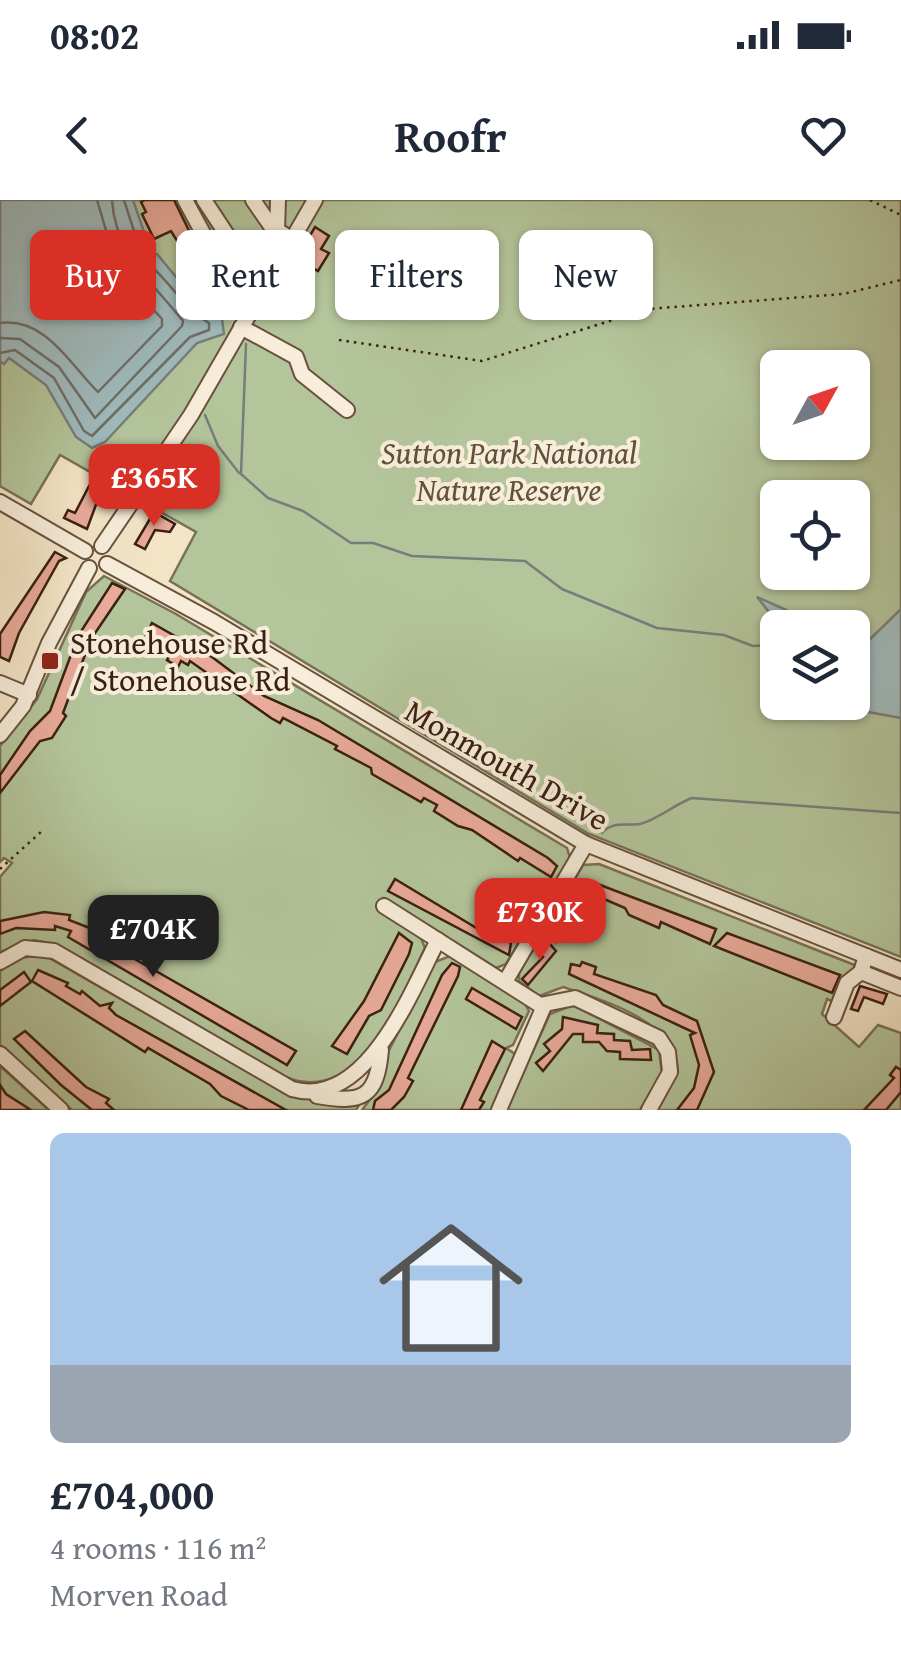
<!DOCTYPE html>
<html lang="en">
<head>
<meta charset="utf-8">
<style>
	body { margin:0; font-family:"Gentium Book Plus",serif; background:#f6f6f7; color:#1f2937; height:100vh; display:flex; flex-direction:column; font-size:38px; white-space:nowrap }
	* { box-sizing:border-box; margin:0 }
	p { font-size:32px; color:#747a83 }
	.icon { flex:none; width:55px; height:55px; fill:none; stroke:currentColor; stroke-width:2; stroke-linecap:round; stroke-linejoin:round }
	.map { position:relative; height:910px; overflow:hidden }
	.drawer { display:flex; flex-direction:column; background:#fff; flex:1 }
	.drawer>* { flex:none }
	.guide { position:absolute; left:30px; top:30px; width:842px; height:90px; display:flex; gap:20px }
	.needle { width:65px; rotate:50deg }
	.tools { position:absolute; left:760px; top:150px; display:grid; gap:20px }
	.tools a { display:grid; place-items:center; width:110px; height:110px; border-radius:15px; background:#fff; box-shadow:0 2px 8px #0004; font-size:50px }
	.price { position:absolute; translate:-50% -85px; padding:0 22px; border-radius:20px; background:#d93025; color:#fff; font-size:32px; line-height:65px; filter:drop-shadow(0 2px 5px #0008) }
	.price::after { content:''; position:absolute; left:50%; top:60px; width:30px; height:22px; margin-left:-15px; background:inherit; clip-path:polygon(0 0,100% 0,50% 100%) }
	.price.active { background:#222; color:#fff }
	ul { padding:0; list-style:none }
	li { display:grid; align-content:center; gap:20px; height:530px; padding:0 50px }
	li+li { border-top:2px solid #e0e1e3 }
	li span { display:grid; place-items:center; height:310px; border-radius:15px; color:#555 }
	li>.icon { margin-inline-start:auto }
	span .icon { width:180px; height:180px; fill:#fffc; stroke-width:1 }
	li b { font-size:42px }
	.pill { padding:0 35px; border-radius:15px; background:#fff; box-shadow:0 2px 8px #0004; font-size:35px; line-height:90px }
	.pill.active { background:#d93025; color:#fff }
	.status { display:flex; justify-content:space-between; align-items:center; height:70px; padding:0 50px; background:#fff; direction:ltr }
	.status svg { height:28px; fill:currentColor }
	header { display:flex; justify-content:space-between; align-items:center; height:130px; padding:0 50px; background:#fff; font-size:45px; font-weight:800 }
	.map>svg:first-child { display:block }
	.green { fill:#b4c59b; stroke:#777256; stroke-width:2.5; fill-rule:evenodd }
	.water { fill:#a0bcbf; stroke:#777e7a; stroke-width:2.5 }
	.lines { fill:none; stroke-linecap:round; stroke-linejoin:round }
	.shore { stroke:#6d6e68; stroke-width:2.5 }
	.stream { stroke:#777e7a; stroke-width:2.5 }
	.building { fill:#e8aa99; stroke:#3a2012; stroke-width:2.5 }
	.minor-casing { stroke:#68513f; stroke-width:18 }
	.path { stroke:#3a2012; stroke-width:2.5; stroke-dasharray:2.5 5; stroke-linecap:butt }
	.minor { stroke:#f7edda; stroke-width:14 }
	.poi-dot { fill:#8f2418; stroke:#f7edda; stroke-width:4 }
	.labels { text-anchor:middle; stroke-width:8; stroke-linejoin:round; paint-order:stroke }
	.park-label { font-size:32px; font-style:italic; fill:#5f523b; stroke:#f7edda }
	.poi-label { font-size:32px; fill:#3a2012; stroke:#f7edda; text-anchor:start }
	.street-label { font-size:32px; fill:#3a2012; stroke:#f7edda }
</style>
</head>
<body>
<div class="status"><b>08:02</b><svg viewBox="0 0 49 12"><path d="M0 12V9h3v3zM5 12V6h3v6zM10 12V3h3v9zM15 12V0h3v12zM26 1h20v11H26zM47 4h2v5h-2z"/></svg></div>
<header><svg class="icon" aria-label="back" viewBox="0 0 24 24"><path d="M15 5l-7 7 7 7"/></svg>Roofr<svg class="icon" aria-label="heart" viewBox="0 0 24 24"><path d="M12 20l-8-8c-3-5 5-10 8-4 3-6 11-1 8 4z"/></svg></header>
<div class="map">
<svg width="901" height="910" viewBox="0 0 901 910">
	<rect width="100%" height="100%" fill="#f3e4c6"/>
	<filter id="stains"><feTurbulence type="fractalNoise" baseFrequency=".002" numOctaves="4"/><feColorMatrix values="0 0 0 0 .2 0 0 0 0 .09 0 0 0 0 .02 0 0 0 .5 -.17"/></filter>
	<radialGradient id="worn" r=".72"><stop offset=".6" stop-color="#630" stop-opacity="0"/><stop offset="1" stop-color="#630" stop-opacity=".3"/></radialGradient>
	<g class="green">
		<path d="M 0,0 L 901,0 L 901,757 L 589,634 L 170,381 L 196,332 L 60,255 L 31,304 L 0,286 ZM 778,168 L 852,168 L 852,242 L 778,242 ZM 778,298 L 852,298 L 852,372 L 778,372 ZM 778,428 L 852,428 L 852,502 L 778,502 Z"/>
		<path d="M 104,376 L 176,414 L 567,648 L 570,658 L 506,764 L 496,768 L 383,698 L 378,710 L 421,738 L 425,748 C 399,800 359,910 283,876 L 58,745 L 34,740 L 0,752 L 0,677 L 12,663 L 4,658 L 0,662 L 0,546 L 37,499 L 86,392 Z"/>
		<path d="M 599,664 L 857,766 L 836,803 L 827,799 L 822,814 L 859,847 L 878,825 L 901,833 L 901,910 L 657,910 L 678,872 C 676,821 605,801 563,787 L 539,796 L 519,781 L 519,773 L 583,665 Z"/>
		<path d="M 44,755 L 290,896 L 359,905 L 356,910 L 72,910 L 0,845 L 0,771 L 18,758 Z"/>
		<path d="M 450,756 L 525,804 L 529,811 L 513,845 L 506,848 L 515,854 L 491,910 L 362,910 L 380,886 L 386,856 L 435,762 Z"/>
		<path d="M 573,805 L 659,850 L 662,873 L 640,910 L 506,910 L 550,814 Z"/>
		<path d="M 0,866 L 49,910 L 0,910 Z"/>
	</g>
	<g class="water">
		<path d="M 0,0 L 133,0 L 152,55 L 157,54 L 201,107 L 222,119 L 224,134 L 197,143 L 105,242 L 92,248 L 76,237 L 46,185 L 9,158 L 4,164 L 0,161 Z"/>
		<path d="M 757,397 L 824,427 L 781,427 Z"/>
		<path d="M 901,409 L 901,518 L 841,507 L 837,503 L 852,502 L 853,441 L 864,445 Z"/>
	</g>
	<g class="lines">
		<g class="shore">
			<path d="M 0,123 C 46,117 71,166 98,192 L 162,126 L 162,119 L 118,71 L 97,0"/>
			<path d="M 0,138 L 20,139 L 59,167 L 95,218 L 182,126 L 183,121 C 152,82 115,53 112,0"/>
			<path d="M 0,153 L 15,150 L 54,178 L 84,231 L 92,236 L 190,137 L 209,130 L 209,123 C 182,107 167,77 143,59 L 124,0"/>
		</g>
		<g class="stream">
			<path d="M 246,144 L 241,274 L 268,298 L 303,311 L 351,343 L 373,343 L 412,356 L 525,361 L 562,389 L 657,428 L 724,435 L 753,446 L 778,445"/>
			<path d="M 205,215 L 218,246 L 239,273"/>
			<path d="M 602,633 C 613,621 625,626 640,624 C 657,620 675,604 692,598 L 901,613"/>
		</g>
	</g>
	<g class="building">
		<path d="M 174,0 L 197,47 L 184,52 L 171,31 L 154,39 L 142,14 L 146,12 L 141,2 L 145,0 Z"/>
		<path d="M 315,27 L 329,36 L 321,49 L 329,53 L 318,71 L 296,59 Z"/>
		<path d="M 89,286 L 100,294 L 87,329 L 64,318 L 68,310 L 75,313 Z"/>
		<path d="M 154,312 L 175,324 L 170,332 L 155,330 L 145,349 L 135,344 Z"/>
		<path d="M 55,352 L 66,358 L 59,361 L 19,433 L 9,461 L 0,457 L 0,434 Z"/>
		<path d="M 112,383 L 125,389 L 91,439 L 63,513 L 66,516 L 52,538 L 40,541 L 0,593 L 0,575 L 30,531 L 50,511 L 78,436 Z"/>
		<path d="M 152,423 L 212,457 L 264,496 L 318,520 L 548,658 L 557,666 L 551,677 L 520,658 L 518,661 L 472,630 L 458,626 L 434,611 L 437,605 L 424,598 L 421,602 L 372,574 L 371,568 L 335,549 L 337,546 L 283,518 L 280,523 L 271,518 L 190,461 L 188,465 L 181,461 L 178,467 L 167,460 L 174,448 L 145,437 Z"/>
		<path d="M 395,679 L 498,741 L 500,737 L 511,743 L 509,755 L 388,691 Z"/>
		<path d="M 587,680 L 716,729 L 710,744 L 661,722 L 659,728 L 629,715 L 625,708 L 583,690 Z"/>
		<path d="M 573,702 L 585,709 L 556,742 L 549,735 L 569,717 L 565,715 Z"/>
		<path d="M 44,712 L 70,715 L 69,720 L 100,732 L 98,738 L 296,851 L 287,865 L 68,737 L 71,731 L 55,726 L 55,730 L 16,728 L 0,734 L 0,721 Z"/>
		<path d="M 399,733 L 412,743 L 409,754 L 381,810 L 369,816 L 347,854 L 332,846 L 364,801 Z"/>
		<path d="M 727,733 L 840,775 L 832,793 L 714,746 Z"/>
		<path d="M 549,743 L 556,751 L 528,785 L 522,779 L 543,757 L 538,752 Z"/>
		<path d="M 582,762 L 596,767 L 594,774 L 656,795 L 663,805 L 697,821 L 714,872 L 697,910 L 677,910 L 694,888 L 699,865 L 690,835 L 695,833 L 569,774 L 571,764 L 580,766 Z"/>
		<path d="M 452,763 L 460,767 L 458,776 L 408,878 L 413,881 L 404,897 L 391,910 L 373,910 L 375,901 L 389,890 L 442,775 Z"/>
		<path d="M 38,770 L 68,783 L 66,786 L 80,794 L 82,791 L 100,806 L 112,803 L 109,808 L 116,815 L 286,910 L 249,910 L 221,896 L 210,884 L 148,848 L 145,852 L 32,781 Z"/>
		<path d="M 24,772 L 31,782 L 0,806 L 0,790 Z"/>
		<path d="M 860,786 L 887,794 L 883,804 L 864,797 L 858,811 L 851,809 Z"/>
		<path d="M 472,788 L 522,817 L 516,829 L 466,799 Z"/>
		<path d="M 563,817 L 598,825 L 597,833 L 614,834 L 614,840 L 630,841 L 632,850 L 650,849 L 651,860 L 620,859 L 620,852 L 607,851 L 599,842 L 583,842 L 583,834 L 573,834 L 543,871 L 536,863 L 550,851 L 544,844 L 562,829 Z"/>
		<path d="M 25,831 L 86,887 L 109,899 L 106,903 L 114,910 L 92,910 L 61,885 L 14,839 Z"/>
		<path d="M 492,841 L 505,849 L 480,900 L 484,902 L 479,910 L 461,910 Z"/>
		<path d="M 896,867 L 901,870 L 901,892 L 886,910 L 864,910 L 894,878 L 890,875 Z"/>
		<path d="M 0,885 L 6,894 L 31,910 L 0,910 Z"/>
	</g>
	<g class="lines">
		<g class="minor-casing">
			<g id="minor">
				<path d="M 185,0 L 216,57 L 259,90"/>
				<path d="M 253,0 L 271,26 L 291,39"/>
				<path d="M 277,30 L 278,0"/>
				<path d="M 235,47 L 247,63"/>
				<path d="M 194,67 L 235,47 L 204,0"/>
				<path d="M 241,127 L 296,157 L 302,174 L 347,210"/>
				<path d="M 0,302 L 85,351"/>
				<path d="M 102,346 L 191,215 L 315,0"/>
				<path d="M 107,364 L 214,422 L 586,644 L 901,770"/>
				<path d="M 0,483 L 29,495"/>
				<path d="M 0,535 L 23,506 L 49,443 L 89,368"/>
				<path d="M 384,706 L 540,805 L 575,798 L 659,838 L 668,852 L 670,872 L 649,910"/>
				<path d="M 866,756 L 861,772 L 901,788"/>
				<path d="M 0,762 L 25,748 L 54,751 L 292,889 C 366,910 412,790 438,740"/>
				<path d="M 505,782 L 586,644"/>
				<path d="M 834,817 L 847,783 L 861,772"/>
				<path d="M 0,854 L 61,910"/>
				<path d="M 317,896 C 362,904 377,898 381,850"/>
				<path d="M 499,910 L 544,806"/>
			</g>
		</g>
		<g class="path">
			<path d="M 870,0 L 901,15"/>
			<path d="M 339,140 L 482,161 L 648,109 L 843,94 L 901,80"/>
			<path d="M 0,669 L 42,631"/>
		</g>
		<use href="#minor" class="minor"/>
	</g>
	<rect class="poi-dot" x="40" y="451" width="20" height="20" rx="5"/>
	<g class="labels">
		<g class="park-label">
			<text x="509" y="264">Sutton Park National<tspan x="509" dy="37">Nature Reserve</tspan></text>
		</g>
		<g class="poi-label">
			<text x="70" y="454">Stonehouse Rd<tspan x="70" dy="37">/ Stonehouse Rd</tspan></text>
		</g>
		<g class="street-label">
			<text transform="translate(507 565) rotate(30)" y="11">Monmouth Drive</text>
		</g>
	</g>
	<rect width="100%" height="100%" filter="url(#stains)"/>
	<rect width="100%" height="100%" fill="url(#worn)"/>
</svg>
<div class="tools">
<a><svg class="needle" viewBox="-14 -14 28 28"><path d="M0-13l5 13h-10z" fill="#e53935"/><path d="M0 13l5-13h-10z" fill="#747a83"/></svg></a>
<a><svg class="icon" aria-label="locate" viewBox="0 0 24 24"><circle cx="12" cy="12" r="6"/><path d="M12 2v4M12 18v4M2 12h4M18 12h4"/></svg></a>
<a><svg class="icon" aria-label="layers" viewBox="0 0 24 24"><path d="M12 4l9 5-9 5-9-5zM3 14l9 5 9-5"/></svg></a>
</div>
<b class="price" style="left:154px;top:329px">£365K</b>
<b class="price" style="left:540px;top:763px">£730K</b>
<b class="price active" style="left:153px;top:780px">£704K</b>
<div class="guide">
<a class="pill active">Buy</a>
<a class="pill">Rent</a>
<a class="pill">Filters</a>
<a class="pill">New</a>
</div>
</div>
<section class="drawer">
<ul>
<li><span style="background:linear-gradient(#a9c7e8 75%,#9aa5b1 0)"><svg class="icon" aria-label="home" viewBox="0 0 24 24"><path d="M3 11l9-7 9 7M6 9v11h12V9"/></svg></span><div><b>£704,000</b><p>4 rooms · 116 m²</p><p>Morven Road</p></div></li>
</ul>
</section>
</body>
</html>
